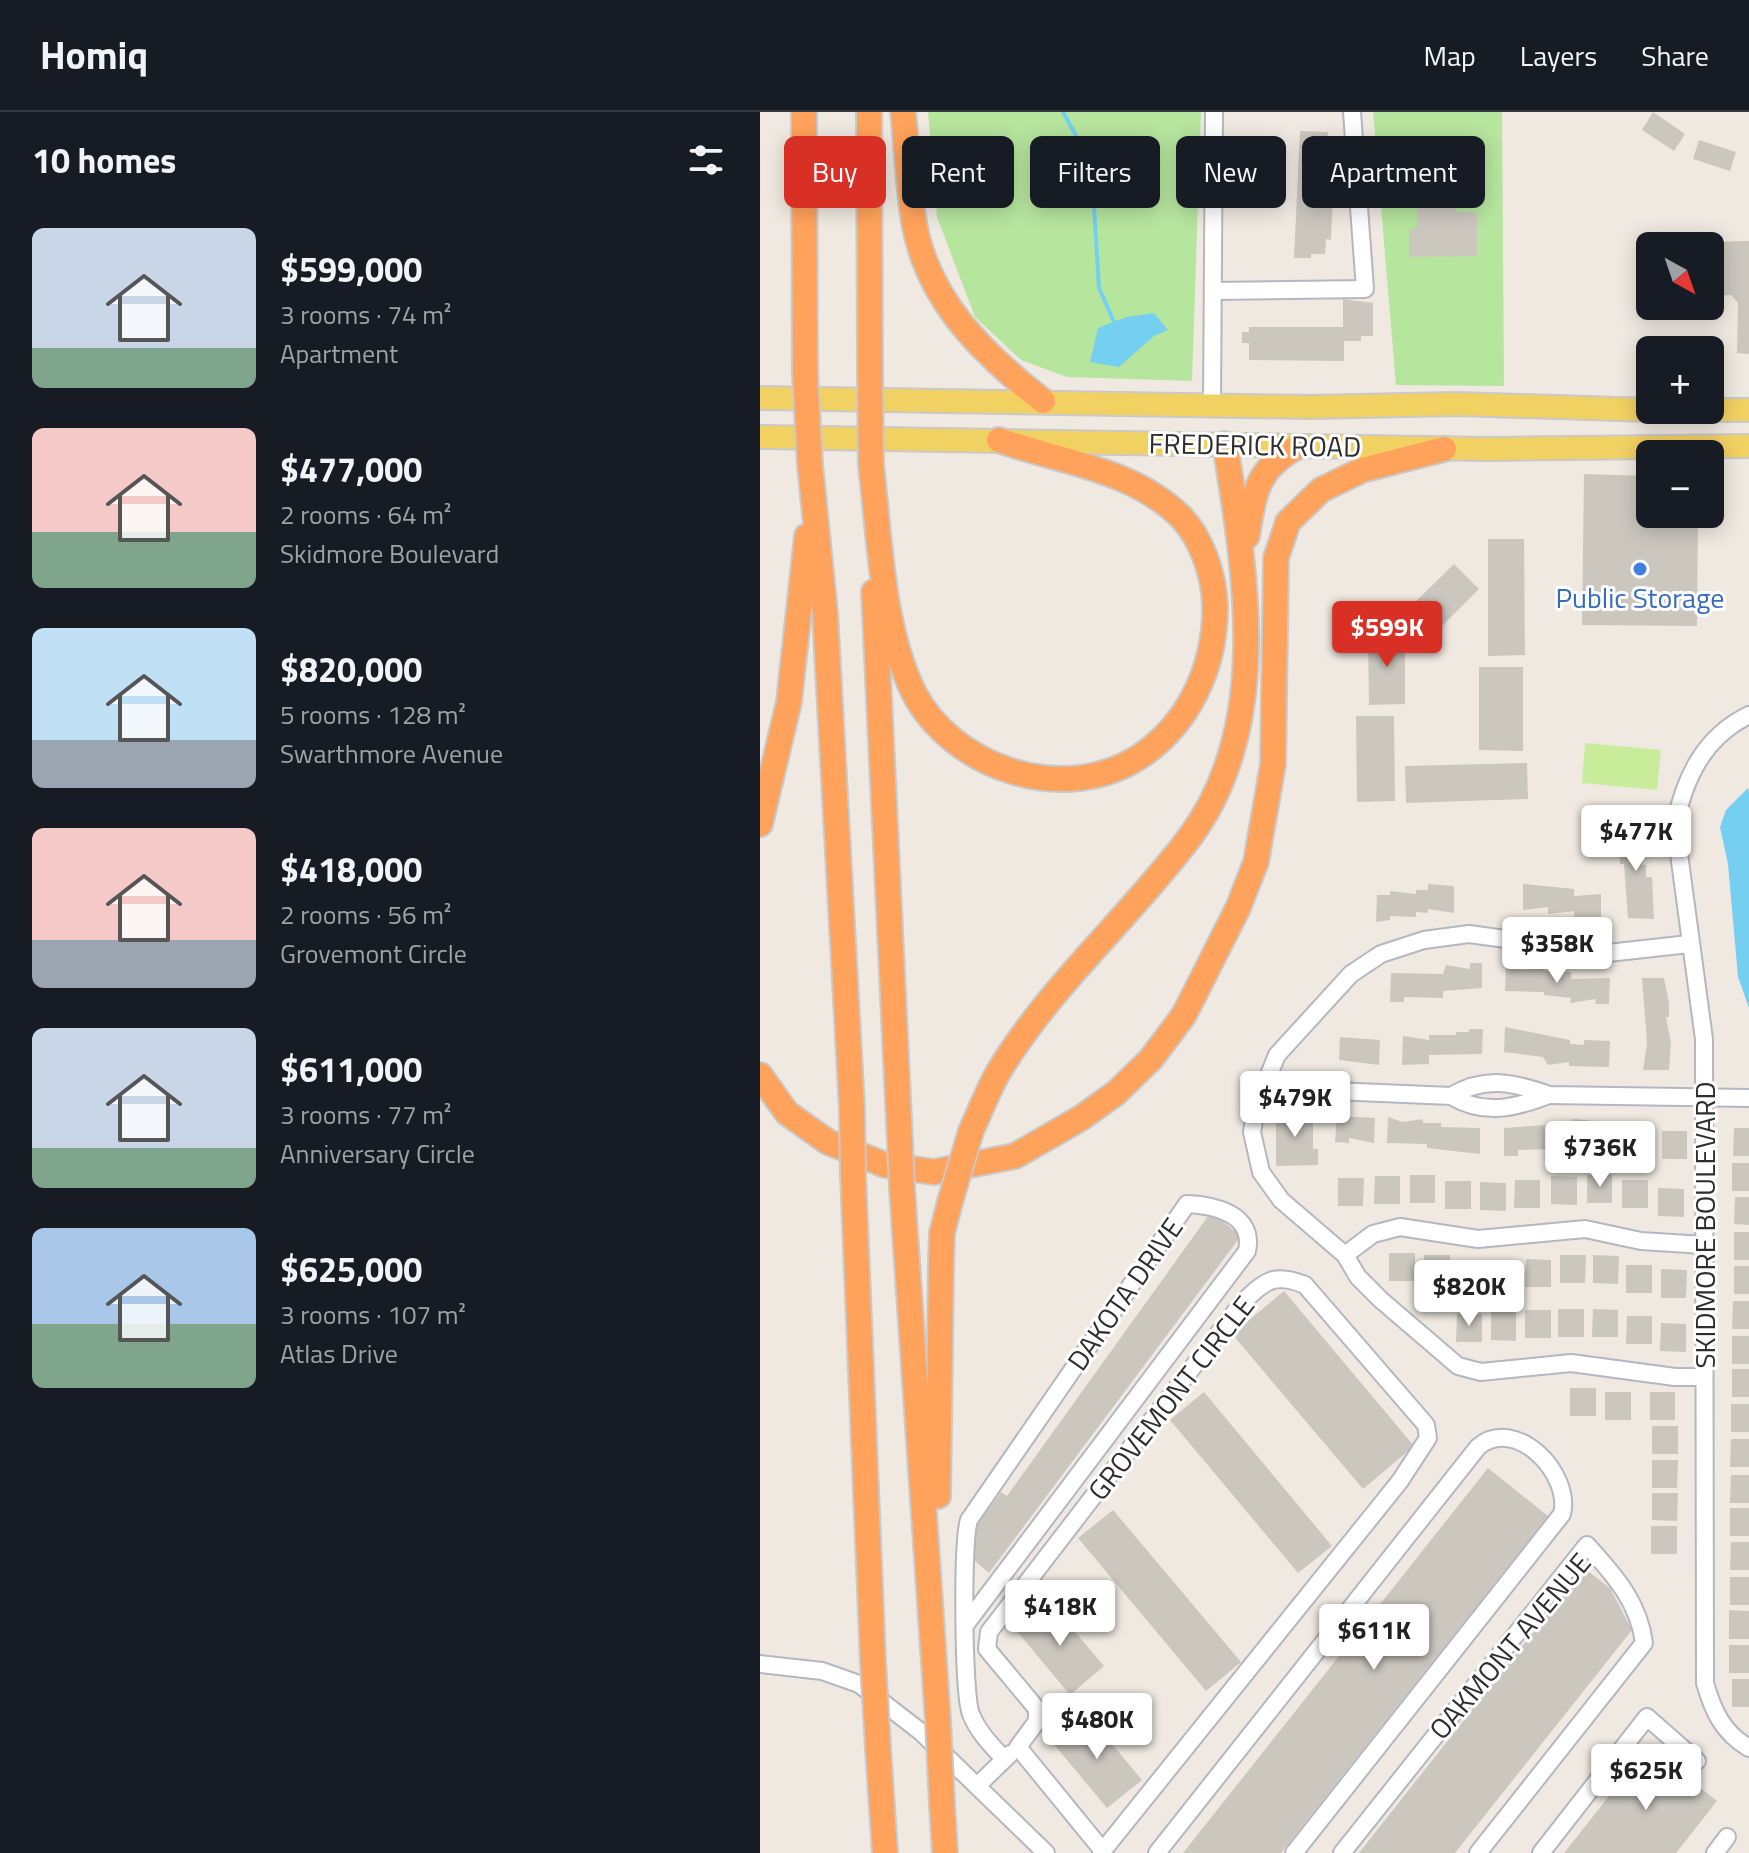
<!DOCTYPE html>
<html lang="en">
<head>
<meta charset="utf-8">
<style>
	body { margin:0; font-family:"Titillium Web",sans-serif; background:#242831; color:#f1f3f6; height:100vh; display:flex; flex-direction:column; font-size:30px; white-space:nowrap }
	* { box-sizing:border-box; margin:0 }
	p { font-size:26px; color:#9ea1a6 }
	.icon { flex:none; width:44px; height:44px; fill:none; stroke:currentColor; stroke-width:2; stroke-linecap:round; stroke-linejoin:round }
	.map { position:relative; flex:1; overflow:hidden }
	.panel { display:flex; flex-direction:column; background:#171b24; width:760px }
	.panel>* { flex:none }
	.guide { position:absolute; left:24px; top:24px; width:760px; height:72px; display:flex; gap:16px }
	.needle { width:52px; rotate:140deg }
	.tools { position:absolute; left:876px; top:120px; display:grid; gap:16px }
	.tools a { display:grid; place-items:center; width:88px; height:88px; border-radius:12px; background:#171b24; box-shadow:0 4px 20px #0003; font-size:40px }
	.price { position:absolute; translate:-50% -68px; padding:0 18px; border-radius:8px; background:#fff; color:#222; font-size:26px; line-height:52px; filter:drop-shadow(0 2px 4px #0008) }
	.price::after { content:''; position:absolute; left:50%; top:48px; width:24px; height:18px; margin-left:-12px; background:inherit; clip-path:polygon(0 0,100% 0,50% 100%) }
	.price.current { background:#d93025; color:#fff }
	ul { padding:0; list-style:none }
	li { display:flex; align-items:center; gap:24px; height:200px; padding:0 32px }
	li span { display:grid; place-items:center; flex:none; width:224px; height:160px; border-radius:12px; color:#555 }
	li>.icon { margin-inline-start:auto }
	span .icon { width:96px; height:96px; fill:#fffc; stroke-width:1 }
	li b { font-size:34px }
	h2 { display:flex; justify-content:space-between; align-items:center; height:96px; padding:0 32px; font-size:34px }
	.chip { padding:0 28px; border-radius:12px; background:#171b24; box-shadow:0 4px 20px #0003; font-size:28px; line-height:72px }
	.chip.current { background:#d93025; color:#fff }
	header { display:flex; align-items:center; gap:48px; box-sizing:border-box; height:112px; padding:0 40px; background:#171b24; border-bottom:2px solid #363941 }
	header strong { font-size:38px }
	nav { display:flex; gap:44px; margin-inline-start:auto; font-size:28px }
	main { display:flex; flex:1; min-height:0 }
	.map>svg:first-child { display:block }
	.green { fill:#b6e59e }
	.pitch { fill:#c9ec9a }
	.water { fill:#75cff0 }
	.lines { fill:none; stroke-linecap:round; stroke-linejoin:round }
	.stream { stroke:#75cff0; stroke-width:4 }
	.building { fill:#cbc7bf }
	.minor-casing { stroke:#b4b7c1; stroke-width:20 }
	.major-casing { stroke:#c9c9c9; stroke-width:26 }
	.highway-casing { stroke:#c9c9c9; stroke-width:28 }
	.minor { stroke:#fff; stroke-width:16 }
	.major { stroke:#f2d163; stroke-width:22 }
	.highway { stroke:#ffa35c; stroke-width:24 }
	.highway-bridge-casing { stroke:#c9c9c9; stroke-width:28; stroke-linecap:butt }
	.highway-bridge { stroke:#ffa35c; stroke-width:24 }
	.shop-dot { fill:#3f7fe0; stroke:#fff; stroke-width:3 }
	.labels { text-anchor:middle; stroke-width:6; stroke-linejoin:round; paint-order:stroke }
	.street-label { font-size:28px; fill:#2e2e2e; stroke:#fff }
	.shop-label { font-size:28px; fill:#366cbe; stroke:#fff }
</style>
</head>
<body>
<header>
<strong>Homiq</strong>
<nav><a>Map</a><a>Layers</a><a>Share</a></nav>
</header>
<main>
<section class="panel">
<h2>10 homes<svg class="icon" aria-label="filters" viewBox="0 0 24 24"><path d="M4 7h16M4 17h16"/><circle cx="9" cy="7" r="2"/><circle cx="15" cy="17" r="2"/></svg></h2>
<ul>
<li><span style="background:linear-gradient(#c9d6e8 75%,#7fa58c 0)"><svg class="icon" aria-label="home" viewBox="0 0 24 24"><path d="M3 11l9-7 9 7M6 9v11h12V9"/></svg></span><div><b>$599,000</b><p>3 rooms · 74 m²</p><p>Apartment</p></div></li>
<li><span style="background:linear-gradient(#f6c9c9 65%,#7fa58c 0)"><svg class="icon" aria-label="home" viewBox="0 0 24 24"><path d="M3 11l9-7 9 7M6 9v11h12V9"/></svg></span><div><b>$477,000</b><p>2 rooms · 64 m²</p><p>Skidmore Boulevard</p></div></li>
<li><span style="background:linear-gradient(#bfe0f5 70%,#9aa5b1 0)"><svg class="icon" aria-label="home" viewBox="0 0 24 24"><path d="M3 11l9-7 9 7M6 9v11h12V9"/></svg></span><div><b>$820,000</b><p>5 rooms · 128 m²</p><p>Swarthmore Avenue</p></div></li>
<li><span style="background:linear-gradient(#f6c9c9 70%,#9aa5b1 0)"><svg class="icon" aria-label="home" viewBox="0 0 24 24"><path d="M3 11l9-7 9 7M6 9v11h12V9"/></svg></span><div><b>$418,000</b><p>2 rooms · 56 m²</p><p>Grovemont Circle</p></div></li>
<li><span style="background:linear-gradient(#c9d6e8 75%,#7fa58c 0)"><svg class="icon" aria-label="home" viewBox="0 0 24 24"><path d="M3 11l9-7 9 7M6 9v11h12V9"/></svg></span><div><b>$611,000</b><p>3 rooms · 77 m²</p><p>Anniversary Circle</p></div></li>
<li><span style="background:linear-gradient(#a9c7e8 60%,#7fa58c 0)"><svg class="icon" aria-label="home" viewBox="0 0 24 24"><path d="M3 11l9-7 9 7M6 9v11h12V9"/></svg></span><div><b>$625,000</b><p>3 rooms · 107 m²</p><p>Atlas Drive</p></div></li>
</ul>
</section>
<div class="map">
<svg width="989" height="1741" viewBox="0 0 989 1741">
	<rect width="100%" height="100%" fill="#efe9e1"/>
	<g class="green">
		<path d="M 168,0 L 441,0 L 432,269 L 307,265 L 261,248 L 215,205 L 177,105 Z"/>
		<path d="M 613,0 L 742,0 L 744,274 L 636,273 Z"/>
	</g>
	<path class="pitch" d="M 825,631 L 901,638 L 897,678 L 822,671 Z"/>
	<g class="water">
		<path d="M 394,201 L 408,218 L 394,224 L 359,255 L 330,250 L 338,216 L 367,205 Z"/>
		<path d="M 988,676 L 989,681 L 989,896 L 978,865 L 968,752 L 960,715 L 966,698 Z"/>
	</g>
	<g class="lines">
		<path class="stream" d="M 303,0 L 319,29 L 334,95 L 339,176 L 354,210"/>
	</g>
	<g class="building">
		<path d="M 893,0 L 925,22 L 914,39 L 882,18 Z"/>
		<path d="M 540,19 L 568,20 L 567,35 L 575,35 L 571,128 L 566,127 L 565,142 L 551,142 L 551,146 L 534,146 Z"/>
		<path d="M 939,28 L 976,40 L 970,59 L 933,47 Z"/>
		<path d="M 696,64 L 696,100 L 717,100 L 717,144 L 649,145 L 649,117 L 657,116 L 657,93 L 671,93 L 670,65 Z"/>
		<path d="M 989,129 L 989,242 L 977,241 L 978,191 L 971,183 L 950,184 L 950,134 L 903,131 Z"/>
		<path d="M 583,187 L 613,191 L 613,224 L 601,224 L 601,229 L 584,229 L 584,249 L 489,248 L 489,231 L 482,231 L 482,220 L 489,220 L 489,215 L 583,215 Z"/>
		<path d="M 824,362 L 890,364 L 890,402 L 938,402 L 937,514 L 822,513 Z"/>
		<path d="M 728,427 L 764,427 L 765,543 L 728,544 Z"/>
		<path d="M 694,452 L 719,477 L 667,529 L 642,503 Z"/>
		<path d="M 608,522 L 645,522 L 645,592 L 609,593 Z"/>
		<path d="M 719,555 L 763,555 L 763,639 L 719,638 Z"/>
		<path d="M 596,604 L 634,604 L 635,689 L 597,690 Z"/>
		<path d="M 767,651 L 768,687 L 646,691 L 645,654 Z"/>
		<path d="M 860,714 L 886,714 L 882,753 L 886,753 L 886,765 L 892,765 L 894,807 L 868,806 L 864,752 L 860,752 Z"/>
		<path d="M 668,772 L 694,774 L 694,801 L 668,797 L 668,801 L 656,800 L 656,805 L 630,804 L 630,808 L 616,810 L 617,783 L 630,783 L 630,779 L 656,782 L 656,778 L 668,778 Z"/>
		<path d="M 763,772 L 814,777 L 814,784 L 841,782 L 841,805 L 814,805 L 814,799 L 788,802 L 788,795 L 763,798 Z"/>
		<path d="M 710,851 L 722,851 L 722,876 L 683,879 L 683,886 L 644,885 L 644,890 L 630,890 L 631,861 L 683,862 L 686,853 L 710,857 Z"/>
		<path d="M 746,853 L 759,853 L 759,858 L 785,855 L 784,859 L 811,860 L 811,867 L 850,866 L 849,892 L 835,892 L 836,887 L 810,891 L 811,886 L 784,883 L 784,880 L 745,879 Z"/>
		<path d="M 882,866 L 904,866 L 909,891 L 909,905 L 906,905 L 911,931 L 909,958 L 883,958 L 887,931 Z"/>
		<path d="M 745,915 L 810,928 L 810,932 L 824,933 L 824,928 L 850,929 L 849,955 L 809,954 L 809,950 L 788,953 L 783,945 L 744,940 Z"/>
		<path d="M 709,917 L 723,917 L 722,942 L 669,943 L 669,952 L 642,953 L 643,924 L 669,928 L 669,923 L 696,923 L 696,920 L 709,920 Z"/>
		<path d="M 580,925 L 620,928 L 619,953 L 579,948 Z"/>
		<path d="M 516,1000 L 553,1000 L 553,1037 L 558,1037 L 558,1053 L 516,1054 Z"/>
		<path d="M 577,1004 L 615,1006 L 614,1031 L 589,1026 L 589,1031 L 575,1030 Z"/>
		<path d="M 628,1005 L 642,1010 L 663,1007 L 663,1011 L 681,1011 L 681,1015 L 720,1016 L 720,1042 L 667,1036 L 667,1032 L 627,1031 Z"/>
		<path d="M 813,1007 L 835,1009 L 835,1036 L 797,1032 L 797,1037 L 758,1038 L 758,1044 L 744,1044 L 744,1016 L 813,1011 Z"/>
		<path d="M 866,1010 L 890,1011 L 889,1037 L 863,1036 Z"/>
		<path d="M 974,1016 L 989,1016 L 989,1044 L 973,1044 Z"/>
		<rect x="902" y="1019" width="25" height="28"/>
		<rect x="972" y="1051" width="17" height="28"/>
		<rect x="650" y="1063" width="25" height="28"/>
		<rect x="827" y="1063" width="25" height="28"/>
		<path d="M 615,1064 L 640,1064 L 640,1092 L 614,1092 Z"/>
		<path d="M 791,1064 L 817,1065 L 817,1093 L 791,1092 Z"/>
		<path d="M 578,1066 L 604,1066 L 603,1094 L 578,1094 Z"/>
		<path d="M 755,1068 L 780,1068 L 780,1096 L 754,1096 Z"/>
		<rect x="862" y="1068" width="26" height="28"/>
		<rect x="685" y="1069" width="26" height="28"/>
		<path d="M 720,1070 L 746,1071 L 746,1099 L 720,1098 Z"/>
		<path d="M 898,1076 L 924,1077 L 924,1105 L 898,1104 Z"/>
		<path d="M 975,1085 L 989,1085 L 989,1113 L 974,1112 Z"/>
		<path d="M 451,1100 L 481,1124 L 229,1461 L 215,1449 L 212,1419 L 241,1380 L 247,1384 Z"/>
		<rect x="974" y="1120" width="15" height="28"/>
		<rect x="629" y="1141" width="26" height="28"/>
		<rect x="664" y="1143" width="26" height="28"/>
		<path d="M 800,1143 L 826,1143 L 825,1171 L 800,1171 Z"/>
		<path d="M 833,1143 L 859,1144 L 858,1172 L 833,1171 Z"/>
		<path d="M 766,1147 L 791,1148 L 791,1175 L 765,1175 Z"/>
		<path d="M 699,1149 L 724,1149 L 724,1177 L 698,1176 Z"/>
		<path d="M 732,1149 L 758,1149 L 757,1177 L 732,1177 Z"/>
		<rect x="866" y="1153" width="26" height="28"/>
		<rect x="974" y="1154" width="15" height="28"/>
		<path d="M 901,1157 L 927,1158 L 926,1186 L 901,1186 Z"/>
		<path d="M 524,1179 L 654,1334 L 603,1377 L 472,1222 Z"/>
		<path d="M 973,1189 L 989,1189 L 989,1217 L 972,1217 Z"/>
		<rect x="798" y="1197" width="26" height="28"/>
		<path d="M 833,1197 L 858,1198 L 858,1225 L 832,1225 Z"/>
		<rect x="765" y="1198" width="26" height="28"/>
		<path d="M 731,1200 L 756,1200 L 756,1229 L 731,1228 Z"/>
		<path d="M 697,1202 L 722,1202 L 722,1230 L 696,1230 Z"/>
		<path d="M 867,1204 L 892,1204 L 892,1232 L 866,1232 Z"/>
		<path d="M 901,1211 L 926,1212 L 926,1240 L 900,1239 Z"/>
		<rect x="972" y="1224" width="17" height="28"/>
		<rect x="972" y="1257" width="17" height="28"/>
		<rect x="810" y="1276" width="26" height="28"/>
		<path d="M 444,1280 L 572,1434 L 538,1461 L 410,1308 Z"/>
		<rect x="845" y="1280" width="26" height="28"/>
		<rect x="890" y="1280" width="25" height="28"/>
		<rect x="971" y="1292" width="18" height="28"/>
		<rect x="892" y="1314" width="26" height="28"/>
		<path d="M 971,1327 L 989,1327 L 989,1355 L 970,1355 Z"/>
		<path d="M 892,1348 L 918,1348 L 917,1376 L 892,1376 Z"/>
		<path d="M 728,1356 L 788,1404 L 521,1741 L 423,1741 Z"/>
		<path d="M 971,1363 L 989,1363 L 989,1391 L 970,1391 Z"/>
		<path d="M 892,1381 L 918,1381 L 917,1409 L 892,1408 Z"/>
		<rect x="970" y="1396" width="19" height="28"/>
		<path d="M 353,1398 L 481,1550 L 446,1579 L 318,1426 Z"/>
		<rect x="891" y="1414" width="26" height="28"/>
		<path d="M 971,1430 L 989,1430 L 989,1458 L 970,1458 Z"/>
		<path d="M 824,1456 L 850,1476 L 872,1518 L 695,1741 L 599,1741 Z"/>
		<rect x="970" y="1465" width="19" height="28"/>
		<path d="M 289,1489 L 344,1554 L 310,1583 L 255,1517 Z"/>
		<path d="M 969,1498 L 989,1499 L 989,1527 L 969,1527 Z"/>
		<rect x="969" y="1533" width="20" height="28"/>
		<rect x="972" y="1567" width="17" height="28"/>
		<path d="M 326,1601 L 382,1668 L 347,1696 L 292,1630 Z"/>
		<path d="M 888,1635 L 957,1689 L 916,1741 L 804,1741 Z"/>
	</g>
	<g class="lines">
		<g class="minor-casing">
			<g id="minor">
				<path d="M 453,179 L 605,177 L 592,0"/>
				<path d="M 452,291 L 454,0"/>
				<path d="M 989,603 C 944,625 925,665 915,712 L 944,927 L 945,1571 C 953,1599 963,1621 989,1636"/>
				<path d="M 929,832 L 848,841 L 709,822 L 664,828 L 621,842 L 591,862 L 517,943 L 497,992 L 492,1020 L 501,1060 L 521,1088 L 585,1143 L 598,1165 L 621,1188 L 698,1254 L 721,1260 L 811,1251 L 915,1265 L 944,1265"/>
				<path d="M 503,976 L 691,984 C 724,1004 755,996 789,983"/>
				<path d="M 691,984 C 725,964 753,970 789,983 L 989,986"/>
				<path d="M 585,1143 L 613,1122 L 640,1115 L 718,1127 L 825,1117 L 881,1129 L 944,1133"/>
				<path d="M 206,1512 L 487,1139 C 495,1102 454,1093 427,1092 L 209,1408 C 202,1428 203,1584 211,1602 C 218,1620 231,1633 244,1647"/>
				<path d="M 0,1552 L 62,1559 L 99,1572 L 161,1620 L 286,1741"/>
				<path d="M 217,1674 L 250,1642"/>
				<path d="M 341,1741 L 640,1369 L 668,1326 L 666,1313 L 545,1173 C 514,1160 505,1169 482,1191 L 229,1520 L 227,1537 L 277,1597 L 277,1609 L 258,1635 L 343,1739"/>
				<path d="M 397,1741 L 718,1335 C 756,1303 812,1362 802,1402 L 534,1741"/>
				<path d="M 582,1741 L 827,1433 C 854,1463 879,1490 884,1531 L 718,1741"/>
				<path d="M 781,1741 L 887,1605 L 937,1649"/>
				<path d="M 955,1741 L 967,1725"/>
			</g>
		</g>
		<g class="major-casing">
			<g id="major">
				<path d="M 0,286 L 550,295 L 697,292 L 890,298"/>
				<path d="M 928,298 L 989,298"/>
				<path d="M 0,325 L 728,337 L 989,334"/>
			</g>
		</g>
		<g class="highway-casing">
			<g id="highway">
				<path d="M 44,0 L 45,260"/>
				<path d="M 109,0 L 110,259"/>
				<path d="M 143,0 C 147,36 148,74 154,110 C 167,188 223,242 283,289"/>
				<path d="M 50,353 L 65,501 L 92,997"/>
				<path d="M 111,354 C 120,426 121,512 153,579 C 191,655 300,693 376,647 C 429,614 456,554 455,493 C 454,463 442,427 421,405 C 373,357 300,350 239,328"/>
				<path d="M 487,424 C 494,382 496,357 537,335"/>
				<path d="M 114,480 L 139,1009"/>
				<path d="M 0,712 L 29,590 L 47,424"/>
				<path d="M 0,963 L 27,1001 L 68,1030 L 125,1053 L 174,1060 L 255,1044 L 321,1006 L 356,981 L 391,947 L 424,903 L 478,796 L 496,750 L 513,652 L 516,446 L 528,410 L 561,378 L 602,358 L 684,337"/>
				<path d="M 211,1019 C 220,1000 228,978 239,959 C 291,873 370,805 430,725 C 513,613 485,458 465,332"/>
				<path d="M 93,1062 L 113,1550"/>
				<path d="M 142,1076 L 178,1609"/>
				<path d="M 178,1384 L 181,1152 L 182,1121 L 190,1090"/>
				<path d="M 118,1636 L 125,1741"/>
				<path d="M 182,1692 L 185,1741"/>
			</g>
		</g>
		<use href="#minor" class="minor"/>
		<use href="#major" class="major"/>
		<use href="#highway" class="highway"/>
		<g class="highway-bridge-casing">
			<g id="highway-bridge">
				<path d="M 110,259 L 111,354"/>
				<path d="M 45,260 L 50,353"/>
				<path d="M 92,997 L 93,1062"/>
				<path d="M 139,1009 L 142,1076"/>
				<path d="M 190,1090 L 211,1019"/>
				<path d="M 113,1550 L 118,1636"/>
				<path d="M 178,1609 L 182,1692"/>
			</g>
		</g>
		<use href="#highway-bridge" class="highway-bridge"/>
	</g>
	<circle class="shop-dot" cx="880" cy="457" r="8"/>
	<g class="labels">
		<g class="street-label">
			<text transform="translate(495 333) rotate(1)" y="10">FREDERICK ROAD</text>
			<text transform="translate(945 1113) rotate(-90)" y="10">SKIDMORE BOULEVARD</text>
			<text transform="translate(365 1182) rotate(-55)" y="10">DAKOTA DRIVE</text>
			<text transform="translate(411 1286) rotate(-52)" y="10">GROVEMONT CIRCLE</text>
			<text transform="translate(750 1534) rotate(-50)" y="10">OAKMONT AVENUE</text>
		</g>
		<g class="shop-label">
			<text x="880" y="496">Public Storage</text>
		</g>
	</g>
</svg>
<div class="tools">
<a><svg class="needle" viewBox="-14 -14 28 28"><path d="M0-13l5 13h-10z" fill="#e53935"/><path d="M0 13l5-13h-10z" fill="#9ea1a6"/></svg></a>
<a>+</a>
<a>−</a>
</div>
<b class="price current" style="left:627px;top:557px">$599K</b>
<b class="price" style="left:876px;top:761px">$477K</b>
<b class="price" style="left:797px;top:873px">$358K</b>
<b class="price" style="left:535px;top:1027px">$479K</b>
<b class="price" style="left:840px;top:1077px">$736K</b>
<b class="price" style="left:709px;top:1216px">$820K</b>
<b class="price" style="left:300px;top:1536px">$418K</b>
<b class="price" style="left:614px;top:1560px">$611K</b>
<b class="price" style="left:337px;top:1649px">$480K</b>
<b class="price" style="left:886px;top:1700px">$625K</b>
<div class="guide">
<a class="chip current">Buy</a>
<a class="chip">Rent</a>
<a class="chip">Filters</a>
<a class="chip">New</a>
<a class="chip">Apartment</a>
</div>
</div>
</main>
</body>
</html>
